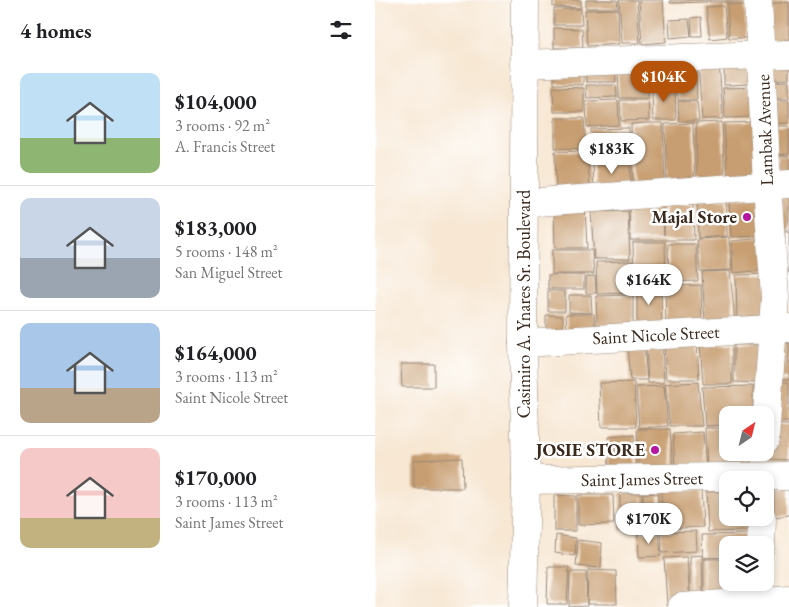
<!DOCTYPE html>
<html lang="en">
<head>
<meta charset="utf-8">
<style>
	body { margin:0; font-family:"EB Garamond",serif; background:#f6f6f6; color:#202124; height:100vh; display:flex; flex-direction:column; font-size:19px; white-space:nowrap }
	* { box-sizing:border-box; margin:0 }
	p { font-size:16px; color:#757577 }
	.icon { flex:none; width:28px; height:28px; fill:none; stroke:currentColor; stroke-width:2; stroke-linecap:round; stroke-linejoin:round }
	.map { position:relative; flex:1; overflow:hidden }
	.details { display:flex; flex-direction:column; background:#fff; width:375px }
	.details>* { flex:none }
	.needle { width:32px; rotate:35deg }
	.buttons { position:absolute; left:344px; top:406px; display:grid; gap:10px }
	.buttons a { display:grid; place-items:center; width:55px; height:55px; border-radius:10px; background:#fff; box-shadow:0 2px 8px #0003; font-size:25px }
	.price { position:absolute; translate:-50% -42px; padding:0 11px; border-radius:18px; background:#fff; color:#222; font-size:16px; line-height:32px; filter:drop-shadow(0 1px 2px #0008) }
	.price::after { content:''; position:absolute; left:50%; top:30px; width:15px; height:11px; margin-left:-8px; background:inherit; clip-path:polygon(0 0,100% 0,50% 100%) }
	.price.on { background:#b45309; color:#fff }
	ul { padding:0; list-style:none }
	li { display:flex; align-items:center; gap:15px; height:125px; padding:0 20px }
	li+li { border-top:1px solid #e0e0e0 }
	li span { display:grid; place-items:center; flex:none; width:140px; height:100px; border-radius:10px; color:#555 }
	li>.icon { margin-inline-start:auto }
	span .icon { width:60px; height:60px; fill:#fffc; stroke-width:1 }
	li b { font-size:21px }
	h2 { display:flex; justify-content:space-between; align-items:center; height:60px; padding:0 20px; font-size:21px }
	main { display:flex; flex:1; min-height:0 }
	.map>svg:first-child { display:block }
	.building { fill:#c79e71 }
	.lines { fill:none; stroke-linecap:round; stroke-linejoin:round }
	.street-casing { stroke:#998878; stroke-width:29 }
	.secondary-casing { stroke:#998878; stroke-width:29 }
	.street { stroke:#fff; stroke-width:28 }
	.secondary { stroke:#fff; stroke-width:28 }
	.poi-dot { fill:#b5179e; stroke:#fff; stroke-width:2 }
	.labels { text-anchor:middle; stroke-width:5; stroke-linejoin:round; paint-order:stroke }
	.street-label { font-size:18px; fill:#3b2a1e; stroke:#fff }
	.poi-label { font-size:18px; font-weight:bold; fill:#3b2a1e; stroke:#fff; text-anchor:end }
</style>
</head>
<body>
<main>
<section class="details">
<h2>4 homes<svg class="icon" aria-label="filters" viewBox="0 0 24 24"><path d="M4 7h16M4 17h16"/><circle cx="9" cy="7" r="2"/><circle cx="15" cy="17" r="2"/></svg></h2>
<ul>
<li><span style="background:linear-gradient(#bfe0f5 65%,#8fb573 0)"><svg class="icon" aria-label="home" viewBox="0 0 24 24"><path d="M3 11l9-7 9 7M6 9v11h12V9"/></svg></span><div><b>$104,000</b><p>3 rooms · 92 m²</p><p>A. Francis Street</p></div></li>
<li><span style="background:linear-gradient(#c9d6e8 60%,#9aa5b1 0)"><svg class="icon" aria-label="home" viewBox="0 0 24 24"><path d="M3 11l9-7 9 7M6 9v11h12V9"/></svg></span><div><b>$183,000</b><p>5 rooms · 148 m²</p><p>San Miguel Street</p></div></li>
<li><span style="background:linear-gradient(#a9c7e8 65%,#b9a48a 0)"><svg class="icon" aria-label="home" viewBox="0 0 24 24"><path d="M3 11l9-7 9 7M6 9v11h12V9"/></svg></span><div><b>$164,000</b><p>3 rooms · 113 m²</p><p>Saint Nicole Street</p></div></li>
<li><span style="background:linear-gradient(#f6c9c9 70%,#c2b280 0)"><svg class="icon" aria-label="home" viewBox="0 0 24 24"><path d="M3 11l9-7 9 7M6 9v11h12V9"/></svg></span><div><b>$170,000</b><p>3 rooms · 113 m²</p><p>Saint James Street</p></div></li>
</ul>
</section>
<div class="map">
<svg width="414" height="607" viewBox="0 0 414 607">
	<rect width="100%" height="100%" fill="#fff"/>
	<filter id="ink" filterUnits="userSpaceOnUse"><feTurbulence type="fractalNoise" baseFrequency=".02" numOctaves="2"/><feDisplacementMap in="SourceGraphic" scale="10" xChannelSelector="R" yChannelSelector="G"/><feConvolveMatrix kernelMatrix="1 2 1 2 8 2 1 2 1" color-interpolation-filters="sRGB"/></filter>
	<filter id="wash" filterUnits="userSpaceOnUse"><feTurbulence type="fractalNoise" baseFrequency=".0096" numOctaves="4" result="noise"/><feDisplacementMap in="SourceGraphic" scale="20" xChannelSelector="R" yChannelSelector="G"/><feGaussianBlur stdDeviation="1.12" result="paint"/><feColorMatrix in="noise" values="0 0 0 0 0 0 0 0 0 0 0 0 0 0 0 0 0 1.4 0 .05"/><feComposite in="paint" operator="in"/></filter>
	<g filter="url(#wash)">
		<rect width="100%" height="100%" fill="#f7e7d3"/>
		<g id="blocks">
			<g class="building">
				<path d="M 178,0 L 206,0 L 206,8 L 178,7 Z"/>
				<path d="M 211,0 L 242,0 L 243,8 L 211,8 Z"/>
				<path d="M 244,0 L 262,0 L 265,43 L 247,43 Z"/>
				<path d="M 264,0 L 288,0 L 291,42 L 267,44 Z"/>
				<path d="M 295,0 L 332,0 L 332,2 L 295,3 Z"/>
				<rect x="334" y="0" width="33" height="2"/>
				<path d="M 414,2 L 414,40 L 395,41 L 392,4 Z"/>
				<path d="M 352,4 L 370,5 L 371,38 L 354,38 Z"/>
				<path d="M 349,6 L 352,37 L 335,39 L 331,7 Z"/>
				<path d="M 179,9 L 206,9 L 207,25 L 179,25 Z"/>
				<path d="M 243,9 L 244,44 L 212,46 L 210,10 Z"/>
				<path d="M 326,17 L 327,36 L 317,36 L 316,18 Z"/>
				<path d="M 314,19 L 316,36 L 295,38 L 294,20 Z"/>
				<path d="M 179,28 L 207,29 L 208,48 L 179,48 Z"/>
				<path d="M 414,57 L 414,79 L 393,80 L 392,58 Z"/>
				<path d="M 349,59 L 375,59 L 377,84 L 349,85 Z"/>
				<path d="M 344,62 L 348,119 L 327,119 L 323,63 Z"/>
				<path d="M 299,63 L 300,84 L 276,83 L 276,65 Z"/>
				<path d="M 272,64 L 273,98 L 244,98 L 243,65 Z"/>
				<path d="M 302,64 L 321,64 L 322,100 L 303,100 Z"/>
				<path d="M 210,65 L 240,65 L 241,82 L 211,82 Z"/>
				<path d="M 179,66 L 208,66 L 208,85 L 179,84 Z"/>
				<path d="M 414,81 L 414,98 L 395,98 L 393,82 Z"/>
				<path d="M 211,85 L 241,85 L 242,97 L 212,98 Z"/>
				<path d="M 300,85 L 301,120 L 278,120 L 277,86 Z"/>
				<path d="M 178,87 L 209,88 L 209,112 L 179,112 Z"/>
				<path d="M 380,87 L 380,117 L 350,118 L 348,88 Z"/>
				<path d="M 243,100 L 244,125 L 212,127 L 211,101 Z"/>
				<path d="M 245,100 L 273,100 L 274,120 L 246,121 Z"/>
				<path d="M 396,100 L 414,100 L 414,123 L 397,124 Z"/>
				<path d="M 303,101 L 322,102 L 324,121 L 304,121 Z"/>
				<path d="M 180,118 L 209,118 L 211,149 L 180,148 Z"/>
				<path d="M 347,122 L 350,181 L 322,183 L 321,123 Z"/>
				<path d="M 382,122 L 386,179 L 353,180 L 349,123 Z"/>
				<path d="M 271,123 L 288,123 L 290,187 L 258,187 L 256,124 Z"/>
				<path d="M 318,123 L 320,184 L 292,185 L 290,124 Z"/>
				<path d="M 398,126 L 414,126 L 414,154 L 399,155 Z"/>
				<path d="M 254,128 L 255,160 L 217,160 L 216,129 Z"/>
				<path d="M 180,151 L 212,152 L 215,188 L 181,190 Z"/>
				<path d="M 403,156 L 414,156 L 414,177 L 404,177 Z"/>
				<path d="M 218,163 L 255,163 L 256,188 L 219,187 Z"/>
				<path d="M 407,196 L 414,196 L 414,230 L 408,230 Z"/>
				<path d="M 387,198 L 390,236 L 356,237 L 354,199 Z"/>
				<path d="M 322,200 L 351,200 L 352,236 L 323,238 Z"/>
				<path d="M 210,205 L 212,248 L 180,248 L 179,206 Z"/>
				<path d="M 290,205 L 318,205 L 319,240 L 255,240 L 254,206 L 287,206 L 289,235 Z"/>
				<path d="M 253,211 L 255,259 L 219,259 L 216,212 Z"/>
				<path d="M 408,232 L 414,232 L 414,272 L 410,272 Z"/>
				<path d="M 354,237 L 357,270 L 325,271 L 322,239 Z"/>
				<path d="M 389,238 L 392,270 L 358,273 L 357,241 Z"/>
				<path d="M 258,242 L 290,242 L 291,285 L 259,286 Z"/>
				<path d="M 293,244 L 321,244 L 323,281 L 294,282 Z"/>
				<path d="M 177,250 L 217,250 L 219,274 L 177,274 Z"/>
				<path d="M 257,261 L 259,293 L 222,294 L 221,262 Z"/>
				<path d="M 355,271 L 360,322 L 330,323 L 327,272 Z"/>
				<path d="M 392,274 L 392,319 L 362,322 L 361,275 Z"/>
				<rect x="173" y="275" width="36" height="14"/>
				<path d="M 220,276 L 221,293 L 211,293 L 211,277 Z"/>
				<path d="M 326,285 L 327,326 L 291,327 L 290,286 Z"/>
				<path d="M 286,286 L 287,325 L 262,326 L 262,287 Z"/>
				<rect x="173" y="291" width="17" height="20"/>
				<path d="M 194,295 L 216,295 L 217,313 L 194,312 Z"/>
				<path d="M 258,295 L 258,325 L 222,327 L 221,296 Z"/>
				<path d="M 191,314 L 219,314 L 221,332 L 192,332 Z"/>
				<path d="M 171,315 L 188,316 L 188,332 L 171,332 Z"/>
				<path d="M 322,343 L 324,379 L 291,379 L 289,344 Z"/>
				<rect x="400" y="343" width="14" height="36"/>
				<path d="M 287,344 L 289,383 L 273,383 L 271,345 Z"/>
				<path d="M 325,344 L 357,344 L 357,384 L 328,384 Z"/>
				<path d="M 252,345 L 269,345 L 272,380 L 255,380 Z"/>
				<path d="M 359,345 L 383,345 L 382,383 L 359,382 Z"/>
				<path d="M 26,364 L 59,364 L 59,387 L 27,387 Z"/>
				<path d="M 259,382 L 261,427 L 226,427 L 224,383 Z"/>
				<path d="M 323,382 L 327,426 L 295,426 L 290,384 Z"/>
				<rect x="402" y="382" width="12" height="40"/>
				<path d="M 289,386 L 293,426 L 264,428 L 261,387 Z"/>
				<path d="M 378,386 L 378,415 L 352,415 L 352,425 L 330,426 L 327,387 Z"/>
				<path d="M 395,424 L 414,425 L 414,460 L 394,459 Z"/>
				<path d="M 330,428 L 352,428 L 352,452 L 375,452 L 376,465 L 332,467 Z"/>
				<path d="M 262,429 L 295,429 L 298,471 L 264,471 Z"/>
				<path d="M 328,432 L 331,468 L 300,468 L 298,434 Z"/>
				<path d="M 259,435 L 261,468 L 234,468 L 233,437 Z"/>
				<path d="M 87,458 L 88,488 L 39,488 L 39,460 Z"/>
				<path d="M 414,487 L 414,515 L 399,517 L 399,488 Z"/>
				<path d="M 286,490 L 326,490 L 328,527 L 288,529 Z"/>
				<path d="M 352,491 L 352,518 L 372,518 L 372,531 L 333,532 L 331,492 Z"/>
				<path d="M 245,493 L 267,493 L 267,531 L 245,530 Z"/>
				<path d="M 268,493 L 283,494 L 284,530 L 269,530 Z"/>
				<path d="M 179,495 L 201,496 L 201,531 L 179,531 Z"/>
				<path d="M 203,495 L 238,495 L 239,524 L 203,525 Z"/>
				<path d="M 321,531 L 322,551 L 287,553 L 286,532 Z"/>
				<path d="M 284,532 L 286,556 L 264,557 L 263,533 Z"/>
				<path d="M 373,534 L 374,545 L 352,545 L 352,557 L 328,558 L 327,535 Z"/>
				<path d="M 181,535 L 201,538 L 200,556 L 180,553 Z"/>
				<path d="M 203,540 L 227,543 L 226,568 L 201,566 Z"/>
				<path d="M 327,555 L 328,596 L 315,597 L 315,556 Z"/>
				<path d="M 312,557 L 315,603 L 292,605 L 289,558 Z"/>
				<path d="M 329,559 L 352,559 L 352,582 L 371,582 L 371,594 L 329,596 Z"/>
				<path d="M 173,567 L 194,567 L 192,604 L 172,604 Z"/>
				<path d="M 213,570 L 241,571 L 242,604 L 212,604 Z"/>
				<path d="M 195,572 L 211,572 L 212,606 L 194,607 Z"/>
			</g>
		</g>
	</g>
	<g filter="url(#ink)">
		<use href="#blocks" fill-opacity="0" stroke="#998878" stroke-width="1"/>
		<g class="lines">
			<g class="street-casing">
				<g id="street">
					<path d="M 383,0 L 392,185 L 400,297 L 390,440"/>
					<path d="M 149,64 L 414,54"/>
					<path d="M 149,203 L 414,184"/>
					<path d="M 148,343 L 414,328"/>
					<path d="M 151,480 L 414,476"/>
					<path d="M 386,545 L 387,518"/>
					<path d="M 307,607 L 414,599"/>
				</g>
			</g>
			<g class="secondary-casing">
				<path id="secondary" d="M 148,607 L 151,480 L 148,343 L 150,0"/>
			</g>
			<use href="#street" class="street"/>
			<use href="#secondary" class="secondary"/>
		</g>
	</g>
	<g class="poi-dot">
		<circle cx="372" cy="217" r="5"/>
		<circle cx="280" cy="450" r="5"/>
	</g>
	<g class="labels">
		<g class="street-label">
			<text transform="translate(390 130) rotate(-92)" y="6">Lambak Avenue</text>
			<text transform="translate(149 304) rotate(-90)" y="6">Casimiro A. Ynares Sr. Boulevard</text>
			<text transform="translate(281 335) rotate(-3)" y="6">Saint Nicole Street</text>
			<text transform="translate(267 479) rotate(-1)" y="6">Saint James Street</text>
		</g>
		<g class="poi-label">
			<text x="362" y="223">Majal Store</text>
			<text x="270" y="456">JOSIE STORE</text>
		</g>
	</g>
</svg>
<div class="buttons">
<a><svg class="needle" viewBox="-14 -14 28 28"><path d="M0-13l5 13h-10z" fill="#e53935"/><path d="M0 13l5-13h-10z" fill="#757577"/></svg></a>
<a><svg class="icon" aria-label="locate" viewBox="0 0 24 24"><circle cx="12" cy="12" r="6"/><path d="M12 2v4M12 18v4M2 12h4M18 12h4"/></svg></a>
<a><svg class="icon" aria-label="layers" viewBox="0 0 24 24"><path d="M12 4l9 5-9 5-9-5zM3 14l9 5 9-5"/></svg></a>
</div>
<b class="price on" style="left:289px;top:103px">$104K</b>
<b class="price" style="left:237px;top:175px">$183K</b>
<b class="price" style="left:274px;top:306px">$164K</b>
<b class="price" style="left:274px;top:545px">$170K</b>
</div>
</main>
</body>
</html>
